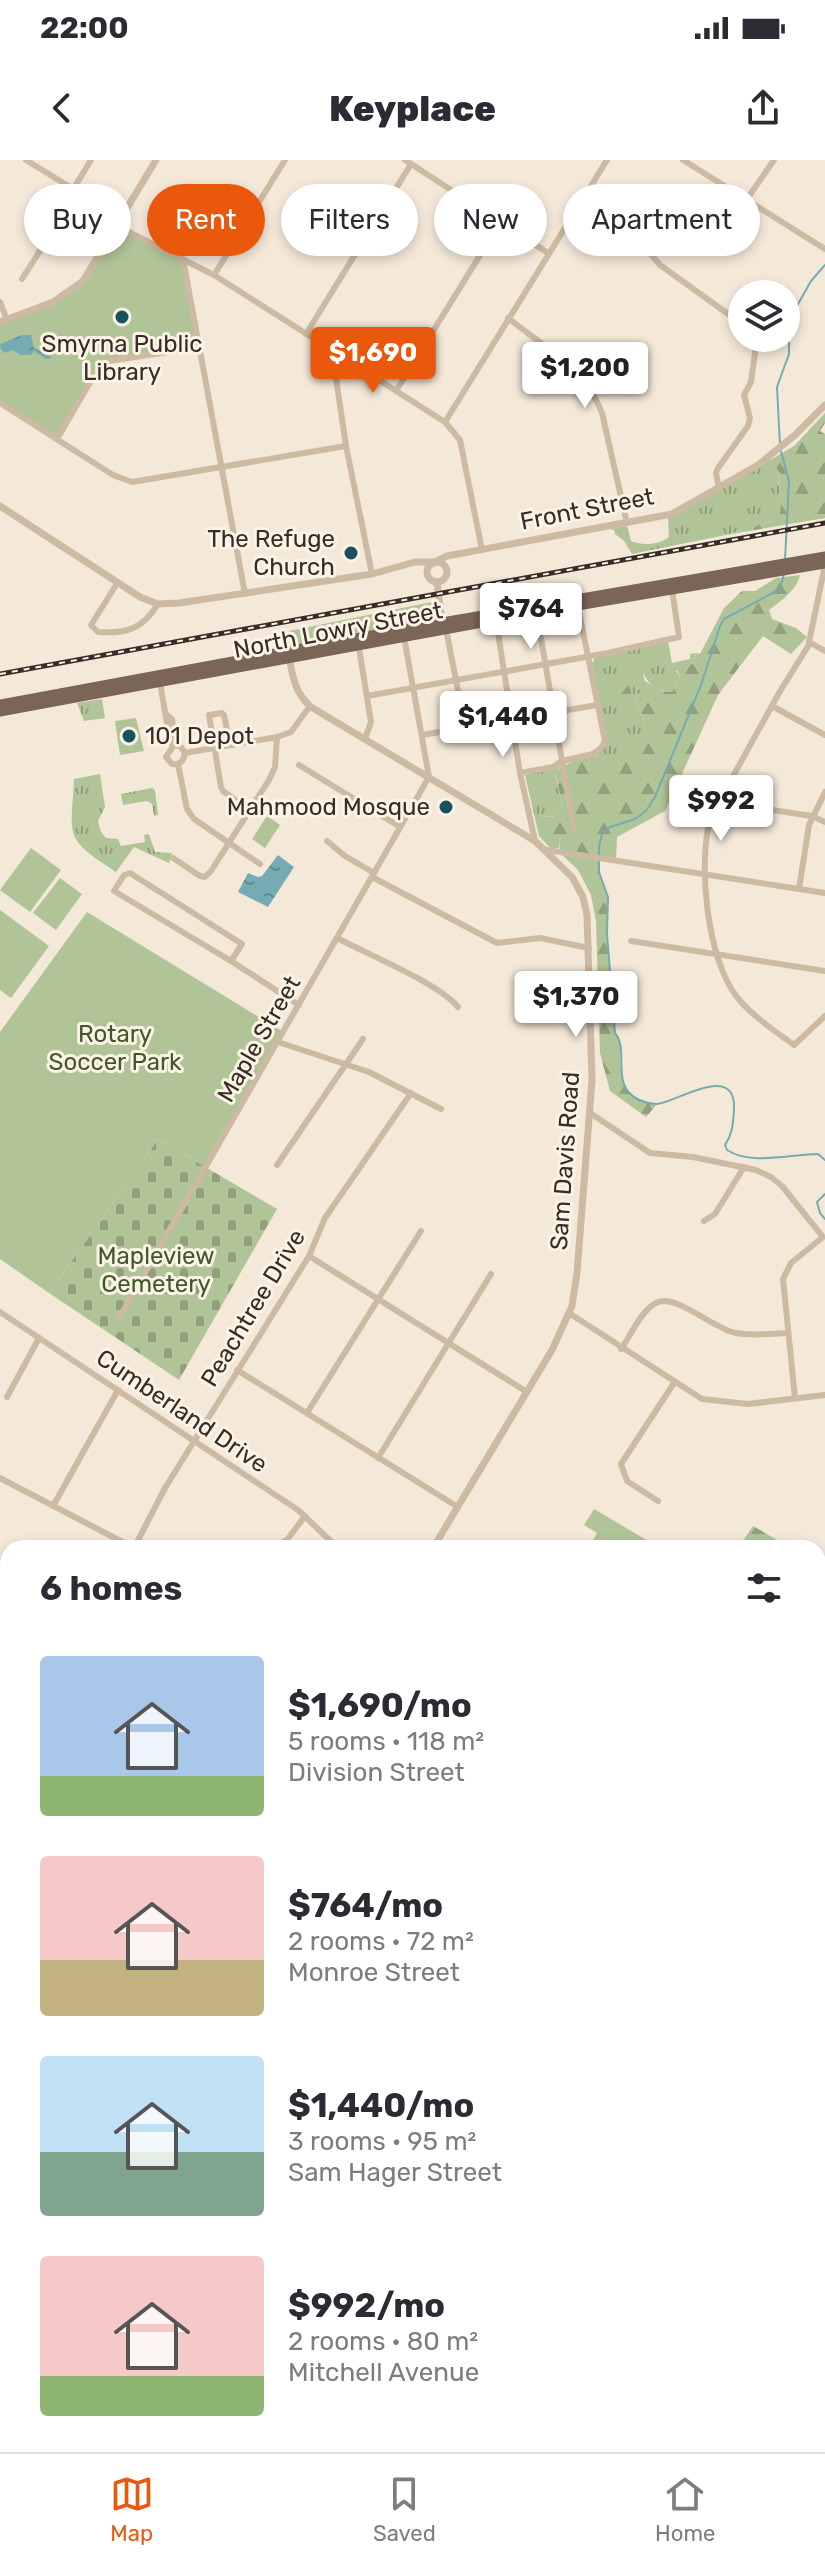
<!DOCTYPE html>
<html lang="en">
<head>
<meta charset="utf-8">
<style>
	body { margin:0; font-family:Rubik,sans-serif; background:#f7f7f7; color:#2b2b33; height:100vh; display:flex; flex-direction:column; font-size:30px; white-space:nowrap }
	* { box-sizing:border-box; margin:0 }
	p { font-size:26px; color:#7c7c81 }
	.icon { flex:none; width:44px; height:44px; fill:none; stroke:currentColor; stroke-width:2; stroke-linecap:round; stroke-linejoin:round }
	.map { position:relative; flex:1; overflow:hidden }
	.panel { position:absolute; left:0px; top:1380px; width:826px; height:912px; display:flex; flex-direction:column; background:#fff; border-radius:24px 24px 0 0; box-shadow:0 4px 12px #0003 }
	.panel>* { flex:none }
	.guide { position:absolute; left:24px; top:24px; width:778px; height:72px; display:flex; gap:16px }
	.fabs { position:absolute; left:728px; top:120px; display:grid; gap:16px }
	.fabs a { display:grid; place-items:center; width:72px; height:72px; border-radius:50%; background:#fff; box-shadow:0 4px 12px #0003; font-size:40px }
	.price { position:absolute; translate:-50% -68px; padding:0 18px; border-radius:8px; background:#fff; color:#222; font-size:26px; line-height:52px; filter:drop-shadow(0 2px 4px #0008) }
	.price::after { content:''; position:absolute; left:50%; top:48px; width:24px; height:18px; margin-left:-12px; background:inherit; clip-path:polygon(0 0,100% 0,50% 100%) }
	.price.on { background:#ea580c; color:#fff }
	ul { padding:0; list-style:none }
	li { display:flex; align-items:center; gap:24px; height:200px; padding:0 40px }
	li span { display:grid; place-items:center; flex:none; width:224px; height:160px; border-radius:8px; color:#555 }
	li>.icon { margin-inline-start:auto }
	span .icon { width:96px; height:96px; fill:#fffc; stroke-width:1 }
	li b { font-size:34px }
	h2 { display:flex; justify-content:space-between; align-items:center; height:96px; padding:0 40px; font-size:34px }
	.tag { padding:0 28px; border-radius:36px; background:#fff; box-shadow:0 4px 12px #0003; font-size:28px; line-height:72px }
	.tag.on { background:#ea580c; color:#fff }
	.status { display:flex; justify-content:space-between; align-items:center; height:56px; padding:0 40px; background:#fff; direction:ltr }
	.status svg { height:22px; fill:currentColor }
	header { display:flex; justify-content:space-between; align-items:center; height:104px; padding:0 40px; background:#fff; font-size:36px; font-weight:800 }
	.tabs { display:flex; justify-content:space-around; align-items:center; height:112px; border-top:2px solid #e1e1e2; background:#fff; font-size:22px; color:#7c7c81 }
	.tabs a { display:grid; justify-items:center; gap:4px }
	.tabs .on { color:#ea580c }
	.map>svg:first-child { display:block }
	.grass { fill:url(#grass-tufts) }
	.forest { fill:url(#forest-firs) }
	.cemetery { fill:url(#cemetery-stones) }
	.green { fill:#b1c497 }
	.water { fill:url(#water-ripples) }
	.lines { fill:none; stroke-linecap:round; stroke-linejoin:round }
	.stream { stroke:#75abb3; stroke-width:2 }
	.river { stroke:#75abb3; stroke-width:9 }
	.minor { stroke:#cdbaa3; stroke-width:6 }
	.tertiary { stroke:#cdbaa3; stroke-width:7 }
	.primary { stroke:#7b6556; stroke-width:9 }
	.rail-casing { stroke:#372d26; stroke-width:5 }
	.rail { stroke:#fbf3e5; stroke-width:2; stroke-dasharray:6; stroke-linecap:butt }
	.poi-dot { fill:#18525c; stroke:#fbf3e5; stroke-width:3 }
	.labels { text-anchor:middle; stroke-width:6; stroke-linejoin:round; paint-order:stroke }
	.poi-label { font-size:24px; fill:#372d26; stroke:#fbf3e5; text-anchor:end }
	.street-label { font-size:24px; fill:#372d26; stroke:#fbf3e5 }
	.park-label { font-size:24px; fill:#425828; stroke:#fbf3e5 }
</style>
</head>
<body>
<div class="status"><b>22:00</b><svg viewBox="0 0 49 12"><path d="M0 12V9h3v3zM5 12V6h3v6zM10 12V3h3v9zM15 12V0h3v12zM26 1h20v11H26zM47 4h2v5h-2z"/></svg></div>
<header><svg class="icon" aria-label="back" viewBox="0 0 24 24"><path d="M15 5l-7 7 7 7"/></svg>Keyplace<svg class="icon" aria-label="share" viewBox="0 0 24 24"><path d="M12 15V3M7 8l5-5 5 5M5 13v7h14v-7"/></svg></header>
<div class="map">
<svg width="825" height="2292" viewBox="0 0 825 2292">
	<defs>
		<pattern id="grass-tufts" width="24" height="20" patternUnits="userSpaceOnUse" patternTransform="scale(2)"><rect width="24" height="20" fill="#b1c497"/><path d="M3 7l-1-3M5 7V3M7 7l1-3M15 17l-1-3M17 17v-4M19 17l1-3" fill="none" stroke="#91a07b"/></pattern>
		<pattern id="forest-firs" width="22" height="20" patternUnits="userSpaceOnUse" patternTransform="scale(2)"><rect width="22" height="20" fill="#b1c497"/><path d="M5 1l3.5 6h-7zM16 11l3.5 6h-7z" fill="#91a07b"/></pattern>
		<pattern id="cemetery-stones" width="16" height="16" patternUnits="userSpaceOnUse" patternTransform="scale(2)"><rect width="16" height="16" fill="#b1c497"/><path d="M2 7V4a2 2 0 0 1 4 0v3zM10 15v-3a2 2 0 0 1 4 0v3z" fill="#91a07b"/></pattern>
		<pattern id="water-ripples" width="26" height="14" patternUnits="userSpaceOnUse" patternTransform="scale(2)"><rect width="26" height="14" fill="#75abb3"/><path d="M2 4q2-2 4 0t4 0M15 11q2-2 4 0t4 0" fill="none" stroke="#618c91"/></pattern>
	</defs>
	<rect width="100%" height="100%" fill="#f4e9d9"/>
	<g class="grass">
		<path d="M 770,300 L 780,313 L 778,321 L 782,339 L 780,359 L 726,375 L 632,394 L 624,381 L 615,374 L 614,370 L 609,369 L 627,366 L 631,381 C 643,386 659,385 669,377 L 668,357 Z"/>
		<path d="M 668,481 L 672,503 L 690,499 L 690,494 L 696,493 L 693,504 L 676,511 L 680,516 L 672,532 C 655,531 647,523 641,509 L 634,526 L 642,531 L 635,541 C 644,555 643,568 650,582 L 640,599 C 624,595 626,599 613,599 C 605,599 600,595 592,597 L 606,583 L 592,503 L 595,498 Z"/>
		<path d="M 102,539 L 105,558 L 84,561 L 77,543 Z"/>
		<path d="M 561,606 L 555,613 L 563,648 L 554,657 L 540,656 L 559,677 L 559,688 L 551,689 L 539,676 L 525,615 Z"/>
		<path d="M 100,614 L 105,647 L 98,661 L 101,672 L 106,678 L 118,679 L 121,686 L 145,682 L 144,675 L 149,674 L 155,692 L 172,693 L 169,703 L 134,687 L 116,712 C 63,677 71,679 74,619 Z"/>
		<path d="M 152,628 L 155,630 L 158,655 L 154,656 L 152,644 L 147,641 L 123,645 L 121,634 Z"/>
		<path d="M 825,1677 L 825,2015 L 818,2010 L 818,1681 Z"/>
	</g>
	<g class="forest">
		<path d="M 825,253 L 825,263 L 820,271 L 825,274 L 825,358 L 726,375 L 779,359 L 782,339 L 778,321 L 780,313 L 770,300 L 794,286 Z"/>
		<path d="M 800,415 C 797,430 781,441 769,450 L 772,459 L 796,468 L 807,477 L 791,494 L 763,476 L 718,535 L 665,651 L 617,677 L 616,700 L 598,699 L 599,712 L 608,737 L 607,774 L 615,873 C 623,882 619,887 620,898 C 620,928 629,938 657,944 L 646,957 L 610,931 L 600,893 L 596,761 L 591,735 L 578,710 L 560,693 L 559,677 L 550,676 L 539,656 L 554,657 L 563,648 L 555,612 C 572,599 590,593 613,599 L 617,594 L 640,598 L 649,582 C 643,568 644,555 635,541 L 642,531 L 634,526 L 628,535 L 621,534 L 641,508 L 645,521 L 662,531 L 672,532 L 680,516 L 676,508 L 693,504 L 696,493 L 700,494 L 724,448 L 742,431 L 755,431 L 776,418 Z"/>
		<path d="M 753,1366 L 791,1388 L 738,1388 Z"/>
		<path d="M 8,1612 L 8,1685 L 0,1680 L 0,1621 Z"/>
		<path d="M 8,1905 L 8,1968 L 0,1967 L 0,1915 Z"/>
		<path d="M 451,2284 L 538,2284 L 533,2292 L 464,2292 Z"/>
	</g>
	<path class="cemetery" d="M 158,979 L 277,1049 L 179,1220 L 49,1133 Z"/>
	<g class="green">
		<path d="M 117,66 L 183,99 L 201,187 L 105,201 L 57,279 L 0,243 L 0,162 L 73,130 Z"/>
		<path d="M 432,442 L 434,453 L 432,461 L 292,487 L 289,471 Z"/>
		<path d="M 136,558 L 144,591 L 120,595 L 115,561 Z"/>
		<path d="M 267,656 L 280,665 L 265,688 L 252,679 Z"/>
		<path d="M 31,688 L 61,710 L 30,752 L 0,730 Z"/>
		<path d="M 60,718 L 82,734 L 56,770 L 33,753 Z"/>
		<path d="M 0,750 L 49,786 L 11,838 L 0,830 Z"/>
		<path d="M 87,752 L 282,871 L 204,1006 L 158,979 L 49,1133 L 0,1099 L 0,872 Z"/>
		<path d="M 594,1349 L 650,1382 L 646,1388 L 601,1388 L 592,1382 L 597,1373 L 584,1365 Z"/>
	</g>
	<g class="water">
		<path d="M 22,175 L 31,175 L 34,188 L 53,198 L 46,199 L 34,191 L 31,195 L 21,195 L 12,190 L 5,193 L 1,190 L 0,184 Z"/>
		<path d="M 278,695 L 294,707 L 268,747 L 238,732 L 248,713 L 258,717 L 262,716 Z"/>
	</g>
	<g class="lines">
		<g class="stream">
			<path d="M 780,285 L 777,227 L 789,194 L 789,160 L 811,121 L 825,105"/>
			<path d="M 781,291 L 789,321 L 785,400"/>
			<path d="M 784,414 L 780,429 L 724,459 L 720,466 L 701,525 L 655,637 L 646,651 L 635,659 L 610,667 L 602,674 L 599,687 L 599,712 L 608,737 L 607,774 L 615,873 C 630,890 609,926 639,940 C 643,942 652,944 657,944 C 675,943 736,901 734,949 C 733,963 733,973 725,985 L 727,990 C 752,1006 790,994 818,994 L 825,1000"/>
			<path d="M 825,1034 L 817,1042 L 820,1053 L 825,1059"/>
		</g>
		<g class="river">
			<path d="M 818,1654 L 825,1651"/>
			<path d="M 0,1942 L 8,1927"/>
		</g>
		<g class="minor">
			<path d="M 26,0 L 83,35 L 117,66 L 214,115 L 445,262 L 460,280 L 482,390"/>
			<path d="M 405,0 L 548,93"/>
			<path d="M 683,0 L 825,89"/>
			<path d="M 74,28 L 91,0"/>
			<path d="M 579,44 L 641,83 L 660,105 L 742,164"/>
			<path d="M 722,75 L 774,0"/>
			<path d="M 183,99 L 245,434"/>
			<path d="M 214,115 L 285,0"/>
			<path d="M 22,119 L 78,31"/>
			<path d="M 0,142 L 7,160"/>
			<path d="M 508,158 C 543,186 586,210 602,253 L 627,363"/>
			<path d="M 306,174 L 411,4"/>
			<path d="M 332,191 L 346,286 L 372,414"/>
			<path d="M 396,231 L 500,63"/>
			<path d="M 0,243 L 113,315 L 132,322 L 346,286"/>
			<path d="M 445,262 L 607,0"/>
			<path d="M 57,279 L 102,202 L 201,187"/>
			<path d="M 719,328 L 716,313 L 718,308 L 748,266 L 750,258 L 744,235 L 751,222 L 757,178"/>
			<path d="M 825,405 L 809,482 L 825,491"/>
			<path d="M 118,422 L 91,465 L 98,472 C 126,474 143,469 158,444"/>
			<path d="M 536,449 L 574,671"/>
			<path d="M 496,460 L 520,613 L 535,681"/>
			<path d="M 446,469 L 465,567"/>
			<path d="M 358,482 L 371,562 L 365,579"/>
			<path d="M 810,483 L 779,533 L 711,656 C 697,701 707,800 737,837 C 752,856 775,871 794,885 L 825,856"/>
			<path d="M 160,522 L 170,582 L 174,585 L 166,597 L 172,604 C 180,605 184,601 185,593 L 180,586 L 174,585 L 176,582 L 172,559 L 167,555"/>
			<path d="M 367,536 L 608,493 L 679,477 L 672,429"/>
			<path d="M 772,546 L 825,575"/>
			<path d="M 422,575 L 597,545"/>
			<path d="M 277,577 L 291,572 L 310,546"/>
			<path d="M 230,585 L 224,555 L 222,553 L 209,555 L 221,627 L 223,631 L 249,650"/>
			<path d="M 178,604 L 187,649 L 194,659 L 260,704"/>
			<path d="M 299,605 L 400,667"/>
			<path d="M 520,613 L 553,607 L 562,601 L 593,594 L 601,588 L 605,581 L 577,442"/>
			<path d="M 719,642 L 812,656 L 825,662"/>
			<path d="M 327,681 L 345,696 L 374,713"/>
			<path d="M 547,690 L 825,733"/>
			<path d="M 173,698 L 200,716 L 205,717 L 211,711 L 269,620 L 275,607 L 277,577 L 185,593"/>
			<path d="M 130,713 L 242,784 L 231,801 L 114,731 L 124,715 Z"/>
			<path d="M 372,717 L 497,783 L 540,778 L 589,788"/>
			<path d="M 799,729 L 809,665 L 825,632"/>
			<path d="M 337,778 C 367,794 438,823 458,847"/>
			<path d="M 631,781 L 825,811"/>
			<path d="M 231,801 L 299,845"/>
			<path d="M 278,882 L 369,912 L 441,949"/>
			<path d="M 590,953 L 650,993 L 693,997 L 756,1010 L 771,1017 L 782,1026 L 823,1077 L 791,1103 L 783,1119 L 795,1238"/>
			<path d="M 277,1005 L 363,879"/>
			<path d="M 704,1061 L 715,1054 L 744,1007"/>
			<path d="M 309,1096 L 527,1232"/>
			<path d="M 0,1152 L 298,1350 L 338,1388"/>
			<path d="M 569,1153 L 702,1239 L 748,1244 L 825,1235"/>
			<path d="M 119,1158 L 429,617 L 404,477"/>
			<path d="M 621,1189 C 631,1175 641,1151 656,1143 C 675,1132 713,1169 736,1173 C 752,1176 770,1174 787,1173"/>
			<path d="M 237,1210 L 458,1347"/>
			<path d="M 7,1237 L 39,1178"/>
			<path d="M 307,1253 L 421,1071"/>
			<path d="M 378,1298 L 491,1114"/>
			<path d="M 0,1318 L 134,1388 L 165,1328 L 309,1096 L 325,1058 L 411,933"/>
			<path d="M 658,1341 L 627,1321 L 621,1304 L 674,1223"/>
			<path d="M 53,1346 L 118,1230"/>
			<path d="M 273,1388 L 287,1380 L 305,1356"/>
			<path d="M 0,1413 L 8,1417"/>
			<path d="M 0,1466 L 8,1451"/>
			<path d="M 738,2284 L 751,2292"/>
		</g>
		<g class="tertiary">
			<path d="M 0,162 L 53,142 L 83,121 L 156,0"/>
			<path d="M 0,346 L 140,437 L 158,444 L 179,443 L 372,414 L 415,402 L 434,402"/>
			<path d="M 437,401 L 447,396 L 672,354 L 758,305 L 795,275 L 825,245"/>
			<circle cx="437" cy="412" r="10"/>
			<path d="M 437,422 L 442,463"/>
			<path d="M 289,497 C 293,518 295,533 311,547 L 535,681 L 572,717 L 583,737 L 587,755 L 592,920 L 577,1113 L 572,1146 L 552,1190 L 433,1388"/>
			<path d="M 0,2023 L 8,2011"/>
		</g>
		<g class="primary">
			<path d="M 0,544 L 442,462 L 825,396"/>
			<path d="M 0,552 L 536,453 L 825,404"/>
			<path d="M 0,2194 L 8,2199"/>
			<path d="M 0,2204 L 8,2209"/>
			<path d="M 124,2284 L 137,2292"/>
			<path d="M 139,2284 L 152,2292"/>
		</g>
		<g class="rail-casing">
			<path id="rail" d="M 0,514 L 825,363"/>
		</g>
		<use href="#rail" class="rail"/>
	</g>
	<g class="poi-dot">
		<circle cx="122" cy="157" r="8"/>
		<circle cx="351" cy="393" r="8"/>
		<circle cx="129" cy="576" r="8"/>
		<circle cx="446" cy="647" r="8"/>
	</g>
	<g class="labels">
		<g class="poi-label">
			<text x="122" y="192" text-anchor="middle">Smyrna Public<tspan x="122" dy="28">Library</tspan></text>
			<text x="335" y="387">The Refuge<tspan x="335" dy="28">Church</tspan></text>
			<text x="145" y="584" text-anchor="start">101 Depot</text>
			<text x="430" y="655">Mahmood Mosque</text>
		</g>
		<g class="street-label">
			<text transform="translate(587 349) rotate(-11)" y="8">Front Street</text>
			<text transform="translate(338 470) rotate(-11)" y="8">North Lowry Street</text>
			<text transform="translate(259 879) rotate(-60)" y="8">Maple Street</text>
			<text transform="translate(565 1001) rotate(-86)" y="8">Sam Davis Road</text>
			<text transform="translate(253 1148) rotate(-59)" y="8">Peachtree Drive</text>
			<text transform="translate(182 1251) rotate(34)" y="8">Cumberland Drive</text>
		</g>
		<g class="park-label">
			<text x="115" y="882">Rotary<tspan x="115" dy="28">Soccer Park</tspan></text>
			<text x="156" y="1104">Mapleview<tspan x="156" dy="28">Cemetery</tspan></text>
		</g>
	</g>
</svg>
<div class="fabs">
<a><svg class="icon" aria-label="layers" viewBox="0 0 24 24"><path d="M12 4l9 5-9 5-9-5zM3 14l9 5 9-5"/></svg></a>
</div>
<b class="price on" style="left:373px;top:235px">$1,690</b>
<b class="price" style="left:585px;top:250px">$1,200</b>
<b class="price" style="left:531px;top:491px">$764</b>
<b class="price" style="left:503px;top:599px">$1,440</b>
<b class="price" style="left:721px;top:683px">$992</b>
<b class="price" style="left:576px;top:879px">$1,370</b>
<div class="guide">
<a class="tag">Buy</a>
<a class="tag on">Rent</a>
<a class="tag">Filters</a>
<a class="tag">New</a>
<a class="tag">Apartment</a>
</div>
<section class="panel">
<h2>6 homes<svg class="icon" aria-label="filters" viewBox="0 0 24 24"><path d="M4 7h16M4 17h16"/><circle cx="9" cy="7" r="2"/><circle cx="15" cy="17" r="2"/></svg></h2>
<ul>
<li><span style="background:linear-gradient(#a9c7e8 75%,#8fb573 0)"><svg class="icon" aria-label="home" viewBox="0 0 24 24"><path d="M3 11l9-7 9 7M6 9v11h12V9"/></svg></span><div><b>$1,690/mo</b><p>5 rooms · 118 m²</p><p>Division Street</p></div></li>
<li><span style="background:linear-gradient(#f6c9c9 65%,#c2b280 0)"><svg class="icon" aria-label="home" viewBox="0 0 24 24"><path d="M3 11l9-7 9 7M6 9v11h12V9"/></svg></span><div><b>$764/mo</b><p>2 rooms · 72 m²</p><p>Monroe Street</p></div></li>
<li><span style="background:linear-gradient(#bfe0f5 60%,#7fa58c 0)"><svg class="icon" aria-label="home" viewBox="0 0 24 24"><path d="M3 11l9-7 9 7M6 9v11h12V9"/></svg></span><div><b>$1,440/mo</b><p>3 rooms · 95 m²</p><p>Sam Hager Street</p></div></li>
<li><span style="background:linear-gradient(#f6c9c9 75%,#8fb573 0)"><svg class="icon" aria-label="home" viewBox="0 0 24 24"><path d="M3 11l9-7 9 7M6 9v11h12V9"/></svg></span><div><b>$992/mo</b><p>2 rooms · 80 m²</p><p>Mitchell Avenue</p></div></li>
</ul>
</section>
</div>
<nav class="tabs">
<a class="on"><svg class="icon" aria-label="map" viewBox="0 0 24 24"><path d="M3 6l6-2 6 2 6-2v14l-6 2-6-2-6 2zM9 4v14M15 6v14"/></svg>Map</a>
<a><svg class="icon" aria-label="saved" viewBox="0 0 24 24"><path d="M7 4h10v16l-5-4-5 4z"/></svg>Saved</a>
<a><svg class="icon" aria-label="home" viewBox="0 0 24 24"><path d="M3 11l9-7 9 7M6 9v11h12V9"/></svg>Home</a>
</nav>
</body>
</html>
